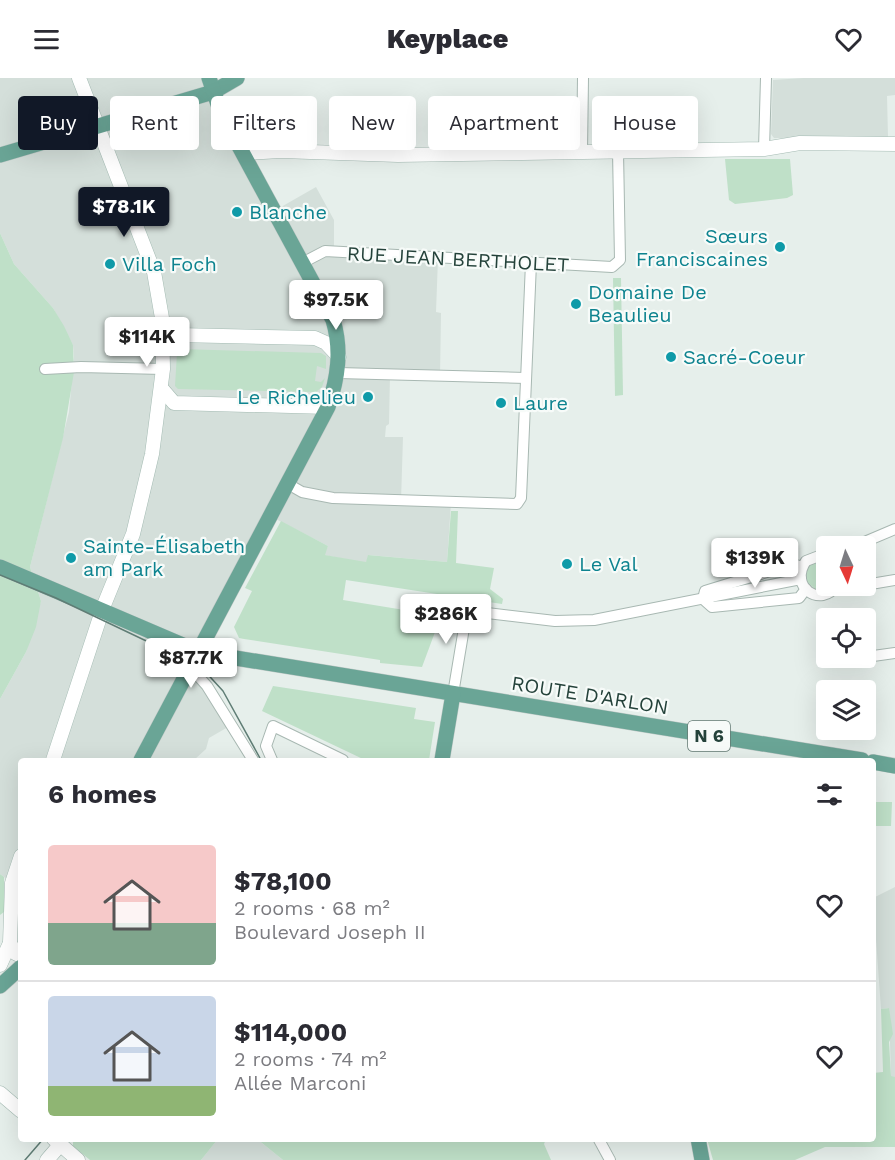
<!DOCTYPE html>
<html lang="en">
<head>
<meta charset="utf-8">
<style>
	body { margin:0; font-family:"Work Sans",sans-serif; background:#f7f7f7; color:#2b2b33; height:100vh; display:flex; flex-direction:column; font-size:22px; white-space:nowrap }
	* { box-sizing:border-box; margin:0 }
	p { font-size:20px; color:#7c7c81 }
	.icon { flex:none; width:33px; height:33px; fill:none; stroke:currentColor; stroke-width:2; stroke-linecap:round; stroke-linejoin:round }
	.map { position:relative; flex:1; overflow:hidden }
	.side { position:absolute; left:18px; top:680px; width:858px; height:384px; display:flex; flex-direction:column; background:#fff; border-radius:6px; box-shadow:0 6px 24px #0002 }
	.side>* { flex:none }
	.banner { position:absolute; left:18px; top:18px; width:860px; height:54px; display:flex; gap:12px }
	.needle { width:39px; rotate:176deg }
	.controls { position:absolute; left:816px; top:458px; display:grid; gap:12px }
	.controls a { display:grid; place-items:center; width:60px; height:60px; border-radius:6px; background:#fff; box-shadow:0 6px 24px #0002; font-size:30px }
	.price { position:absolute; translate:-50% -51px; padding:0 14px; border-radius:6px; background:#fff; color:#222; font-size:20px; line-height:39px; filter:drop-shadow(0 2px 3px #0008) }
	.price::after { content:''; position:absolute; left:50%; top:36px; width:18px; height:14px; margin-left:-9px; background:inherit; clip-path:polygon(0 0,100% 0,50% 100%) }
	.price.on { background:#111827; color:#fff }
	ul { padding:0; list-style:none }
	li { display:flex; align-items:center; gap:18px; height:150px; padding:0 30px }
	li+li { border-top:2px solid #e1e1e2 }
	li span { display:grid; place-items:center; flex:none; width:168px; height:120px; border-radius:6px; color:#555 }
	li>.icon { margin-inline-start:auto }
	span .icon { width:72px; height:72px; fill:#fffc; stroke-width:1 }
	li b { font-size:26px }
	h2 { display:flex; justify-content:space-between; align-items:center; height:72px; padding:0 30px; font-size:26px }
	.chip { padding:0 21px; border-radius:6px; background:#fff; box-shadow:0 6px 24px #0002; font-size:21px; line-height:54px }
	.chip.on { background:#111827; color:#fff }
	header { display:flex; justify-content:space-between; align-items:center; height:78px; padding:0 30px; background:#fff; font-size:27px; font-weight:800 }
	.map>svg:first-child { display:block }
	.built { fill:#d4dfda }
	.green { fill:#bfe0c8 }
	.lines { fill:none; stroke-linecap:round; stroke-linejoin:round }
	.street-casing { stroke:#a8b8b2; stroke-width:12 }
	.secondary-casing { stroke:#a4bbb3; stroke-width:15 }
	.primary-casing { stroke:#c2cac8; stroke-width:16 }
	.street { stroke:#fff; stroke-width:10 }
	.secondary { stroke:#fff; stroke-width:14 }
	.primary { stroke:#6aa596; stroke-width:15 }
	.tram { stroke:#5f7d75; stroke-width:1.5 }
	.culture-dot { fill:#0f9aa8; stroke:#f7fbf9; stroke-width:2 }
	.labels { text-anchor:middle; stroke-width:4.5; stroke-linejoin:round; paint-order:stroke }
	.shield { fill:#f7fbf9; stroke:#637a73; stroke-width:1.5 }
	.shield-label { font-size:18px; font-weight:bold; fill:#24423a }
	.culture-label { font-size:20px; fill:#0d838f; stroke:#f7fbf9; text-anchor:start }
	.street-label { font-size:20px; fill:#24423a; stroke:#f7fbf9 }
</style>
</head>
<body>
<header><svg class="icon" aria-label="menu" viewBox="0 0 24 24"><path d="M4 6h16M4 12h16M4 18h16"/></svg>Keyplace<svg class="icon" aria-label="heart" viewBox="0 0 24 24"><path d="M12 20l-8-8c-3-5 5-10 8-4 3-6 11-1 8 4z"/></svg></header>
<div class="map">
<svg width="895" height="1082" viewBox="0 0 895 1082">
	<rect width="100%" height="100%" fill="#e6efeb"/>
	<g class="built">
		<path d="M 0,0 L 209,0 L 274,133 L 316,109 L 334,142 L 334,174 L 438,180 L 436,234 L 441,235 L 440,298 L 390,297 L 389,346 L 386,348 L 385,359 L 403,359 L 401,423 L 451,425 L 447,484 L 369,477 L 366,485 L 324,477 L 328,468 L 270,438 L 190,589 L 228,649 L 209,660 L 206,671 L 194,682 L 21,682 L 21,812 L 0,796 L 0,621 L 26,574 L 41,523 L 30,489 L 69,334 L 74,279 L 73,267 L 53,230 L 14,186 L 0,155 Z"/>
		<path d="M 803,0 L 895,0 L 895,17 L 887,18 L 888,59 L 774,60 L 771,56 L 773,2 Z"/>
		<path d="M 895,809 L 895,999 L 891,999 L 889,930 L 881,931 L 873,820 Z"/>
		<path d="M 218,1061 L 257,1061 L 283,1082 L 201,1082 Z"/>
	</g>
	<g class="green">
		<path d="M 725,81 L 790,81 L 793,117 L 787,120 L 735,126 L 729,122 Z"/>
		<path d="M 0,155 L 14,186 L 53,230 L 64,248 L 73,267 L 74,294 L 63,360 L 30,489 L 41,523 L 36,549 L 26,574 L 0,621 Z"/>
		<path d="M 613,200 L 621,200 L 623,317 L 615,318 Z"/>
		<path d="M 180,271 L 321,275 L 326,278 L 326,291 L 317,288 L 315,303 L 321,304 L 325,300 L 322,309 L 316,314 L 178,311 L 175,308 L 177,275 Z"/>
		<path d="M 451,433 L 458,433 L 456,485 L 494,490 L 490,511 L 503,521 L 502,526 L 346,502 L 343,522 L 441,538 L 422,589 L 380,585 L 380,582 L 244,561 L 239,560 L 234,549 L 252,513 L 245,510 L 281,443 L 328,468 L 325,477 L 366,484 L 368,477 L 447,484 Z"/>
		<path d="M 821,483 L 826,485 L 826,507 L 830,507 L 816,512 L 805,502 L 805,492 L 812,485 Z"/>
		<path d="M 273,608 L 416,630 L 414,641 L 435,644 L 429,682 L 365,682 L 262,633 Z"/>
		<path d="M 876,724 L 892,724 L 891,748 L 876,748 Z"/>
		<path d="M 0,796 L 4,799 L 4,834 L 0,837 Z"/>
		<path d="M 889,930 L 893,956 L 889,964 L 891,998 L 895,999 L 895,1069 L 825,1069 L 795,1082 L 713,1082 L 707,1061 L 873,1060 L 873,995 L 883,994 L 881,931 Z"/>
		<path d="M 73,1061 L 73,1060 L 218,1061 L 201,1082 L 90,1082 L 73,1068 Z"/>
		<path d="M 257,1061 L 546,1061 L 544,1066 L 551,1082 L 283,1082 Z"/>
	</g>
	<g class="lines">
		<g class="street-casing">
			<g id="street">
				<path d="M 764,71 L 766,0"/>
				<path d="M 582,74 L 583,0"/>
				<path d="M 302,185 L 325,173 L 612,189 L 620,182 L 618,73"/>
				<path d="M 45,291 L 81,289 L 163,291"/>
				<path d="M 338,295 L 526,300"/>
				<path d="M 288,406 L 302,414 L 333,420 L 517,426 L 521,420 L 531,185"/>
				<path d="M 855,468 L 895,451"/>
				<path d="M 826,479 L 819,478 L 806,483 C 788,509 821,531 837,507"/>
				<path d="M 802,489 L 793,486 L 705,513 L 703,521 L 712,529 L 799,520 L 806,511"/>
				<path d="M 842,507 L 853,509 L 895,502"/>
				<path d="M 866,579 L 895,575"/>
				<path d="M 190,589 L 207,608 L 253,682"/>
				<path d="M 453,616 L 465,544 L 479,534 L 555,543 L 594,542 L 801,501"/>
				<path d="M 272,682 L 266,668 L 273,648 L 343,682"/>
				<path d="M 598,1060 L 610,1082"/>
			</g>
		</g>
		<g class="secondary-casing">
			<g id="secondary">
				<path d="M 243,75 L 281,73 L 398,77 L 764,71 L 800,65 L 895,66"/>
				<path d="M 163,270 L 177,257 L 315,260 L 326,265 L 339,279"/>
				<path d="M 162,311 L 174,325 L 328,329"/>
				<path d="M 53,682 L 104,527 L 133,456 L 152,376 L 163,291 L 162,240 L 154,194 L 79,0"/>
				<path d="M 10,865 L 15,875 L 21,878"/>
				<path d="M 0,887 L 10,865 L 12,805 L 21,778"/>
				<path d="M 0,1015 L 21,1033"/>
				<path d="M 53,1060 L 78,1082"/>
				<path d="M 47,1082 L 60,1067"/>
			</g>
		</g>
		<g class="primary-casing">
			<g id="primary">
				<path d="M 0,77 L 213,14 L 237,0"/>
				<path d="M 0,489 L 199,574 L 862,682"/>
				<path d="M 141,682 L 328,329 C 338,300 342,272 333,242 L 221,35 L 209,0"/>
				<path d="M 442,682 L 453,616"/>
				<path d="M 873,684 L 895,688"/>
				<path d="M 0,908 L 21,889"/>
				<path d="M 698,1060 L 702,1082"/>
			</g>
		</g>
		<use href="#street" class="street"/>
		<use href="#secondary" class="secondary"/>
		<use href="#primary" class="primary"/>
		<g class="tram">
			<path d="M 0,497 L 56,520 L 201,589 L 223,613 L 261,682"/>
			<path d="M 25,1082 L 44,1060"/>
		</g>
	</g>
	<g class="culture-dot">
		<circle cx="237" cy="134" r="6"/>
		<circle cx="780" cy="169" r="6"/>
		<circle cx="110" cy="186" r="6"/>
		<circle cx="576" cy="226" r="6"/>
		<circle cx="671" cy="279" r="6"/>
		<circle cx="368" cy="319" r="6"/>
		<circle cx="501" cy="325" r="6"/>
		<circle cx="71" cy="480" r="6"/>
		<circle cx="567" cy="486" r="6"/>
	</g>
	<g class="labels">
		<rect class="shield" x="688" y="643" width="42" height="30" rx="4.5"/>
		<g class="shield-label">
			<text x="709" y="664">N 6</text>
		</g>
		<g class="culture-label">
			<text x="249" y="141">Blanche</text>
			<text x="768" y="165" text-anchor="end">Sœurs<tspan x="768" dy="23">Franciscaines</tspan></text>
			<text x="122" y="193">Villa Foch</text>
			<text x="588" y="221">Domaine De<tspan x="588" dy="23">Beaulieu</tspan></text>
			<text x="683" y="286">Sacré-Coeur</text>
			<text x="356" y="326" text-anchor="end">Le Richelieu</text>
			<text x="513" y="332">Laure</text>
			<text x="83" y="475">Sainte-Élisabeth<tspan x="83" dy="23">am Park</tspan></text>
			<text x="579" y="493">Le Val</text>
		</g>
		<g class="street-label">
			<text transform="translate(458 181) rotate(3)" y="7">RUE JEAN BERTHOLET</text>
			<text transform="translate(590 617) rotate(9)" y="7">ROUTE D'ARLON</text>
		</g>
	</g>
</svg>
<div class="controls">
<a><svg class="needle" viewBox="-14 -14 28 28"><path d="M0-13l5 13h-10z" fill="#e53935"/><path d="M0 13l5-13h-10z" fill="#7c7c81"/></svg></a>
<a><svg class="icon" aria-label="locate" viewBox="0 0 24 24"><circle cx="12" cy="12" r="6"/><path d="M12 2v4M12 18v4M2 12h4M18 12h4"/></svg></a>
<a><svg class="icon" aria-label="layers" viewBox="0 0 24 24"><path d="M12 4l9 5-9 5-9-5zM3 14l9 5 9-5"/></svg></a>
</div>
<b class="price on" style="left:124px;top:160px">$78.1K</b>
<b class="price" style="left:336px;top:253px">$97.5K</b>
<b class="price" style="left:147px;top:290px">$114K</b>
<b class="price" style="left:755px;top:511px">$139K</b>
<b class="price" style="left:446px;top:567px">$286K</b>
<b class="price" style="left:191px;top:611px">$87.7K</b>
<div class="banner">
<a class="chip on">Buy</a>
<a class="chip">Rent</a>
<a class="chip">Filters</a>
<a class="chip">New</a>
<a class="chip">Apartment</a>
<a class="chip">House</a>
</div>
<section class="side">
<h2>6 homes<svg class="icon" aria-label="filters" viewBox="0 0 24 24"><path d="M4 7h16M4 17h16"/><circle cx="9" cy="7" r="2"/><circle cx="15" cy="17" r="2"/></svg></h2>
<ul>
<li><span style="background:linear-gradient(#f6c9c9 65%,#7fa58c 0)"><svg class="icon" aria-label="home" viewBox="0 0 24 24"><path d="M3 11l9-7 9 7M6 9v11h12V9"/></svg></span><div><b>$78,100</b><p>2 rooms · 68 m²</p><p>Boulevard Joseph II</p></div><svg class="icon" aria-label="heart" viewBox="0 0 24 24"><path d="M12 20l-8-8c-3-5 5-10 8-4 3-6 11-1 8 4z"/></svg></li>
<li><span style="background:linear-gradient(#c9d6e8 75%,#8fb573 0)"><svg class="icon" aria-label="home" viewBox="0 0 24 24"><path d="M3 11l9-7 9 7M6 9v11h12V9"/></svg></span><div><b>$114,000</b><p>2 rooms · 74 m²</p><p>Allée Marconi</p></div><svg class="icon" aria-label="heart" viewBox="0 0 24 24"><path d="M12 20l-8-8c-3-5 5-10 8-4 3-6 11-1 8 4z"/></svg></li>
</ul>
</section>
</div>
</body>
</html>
